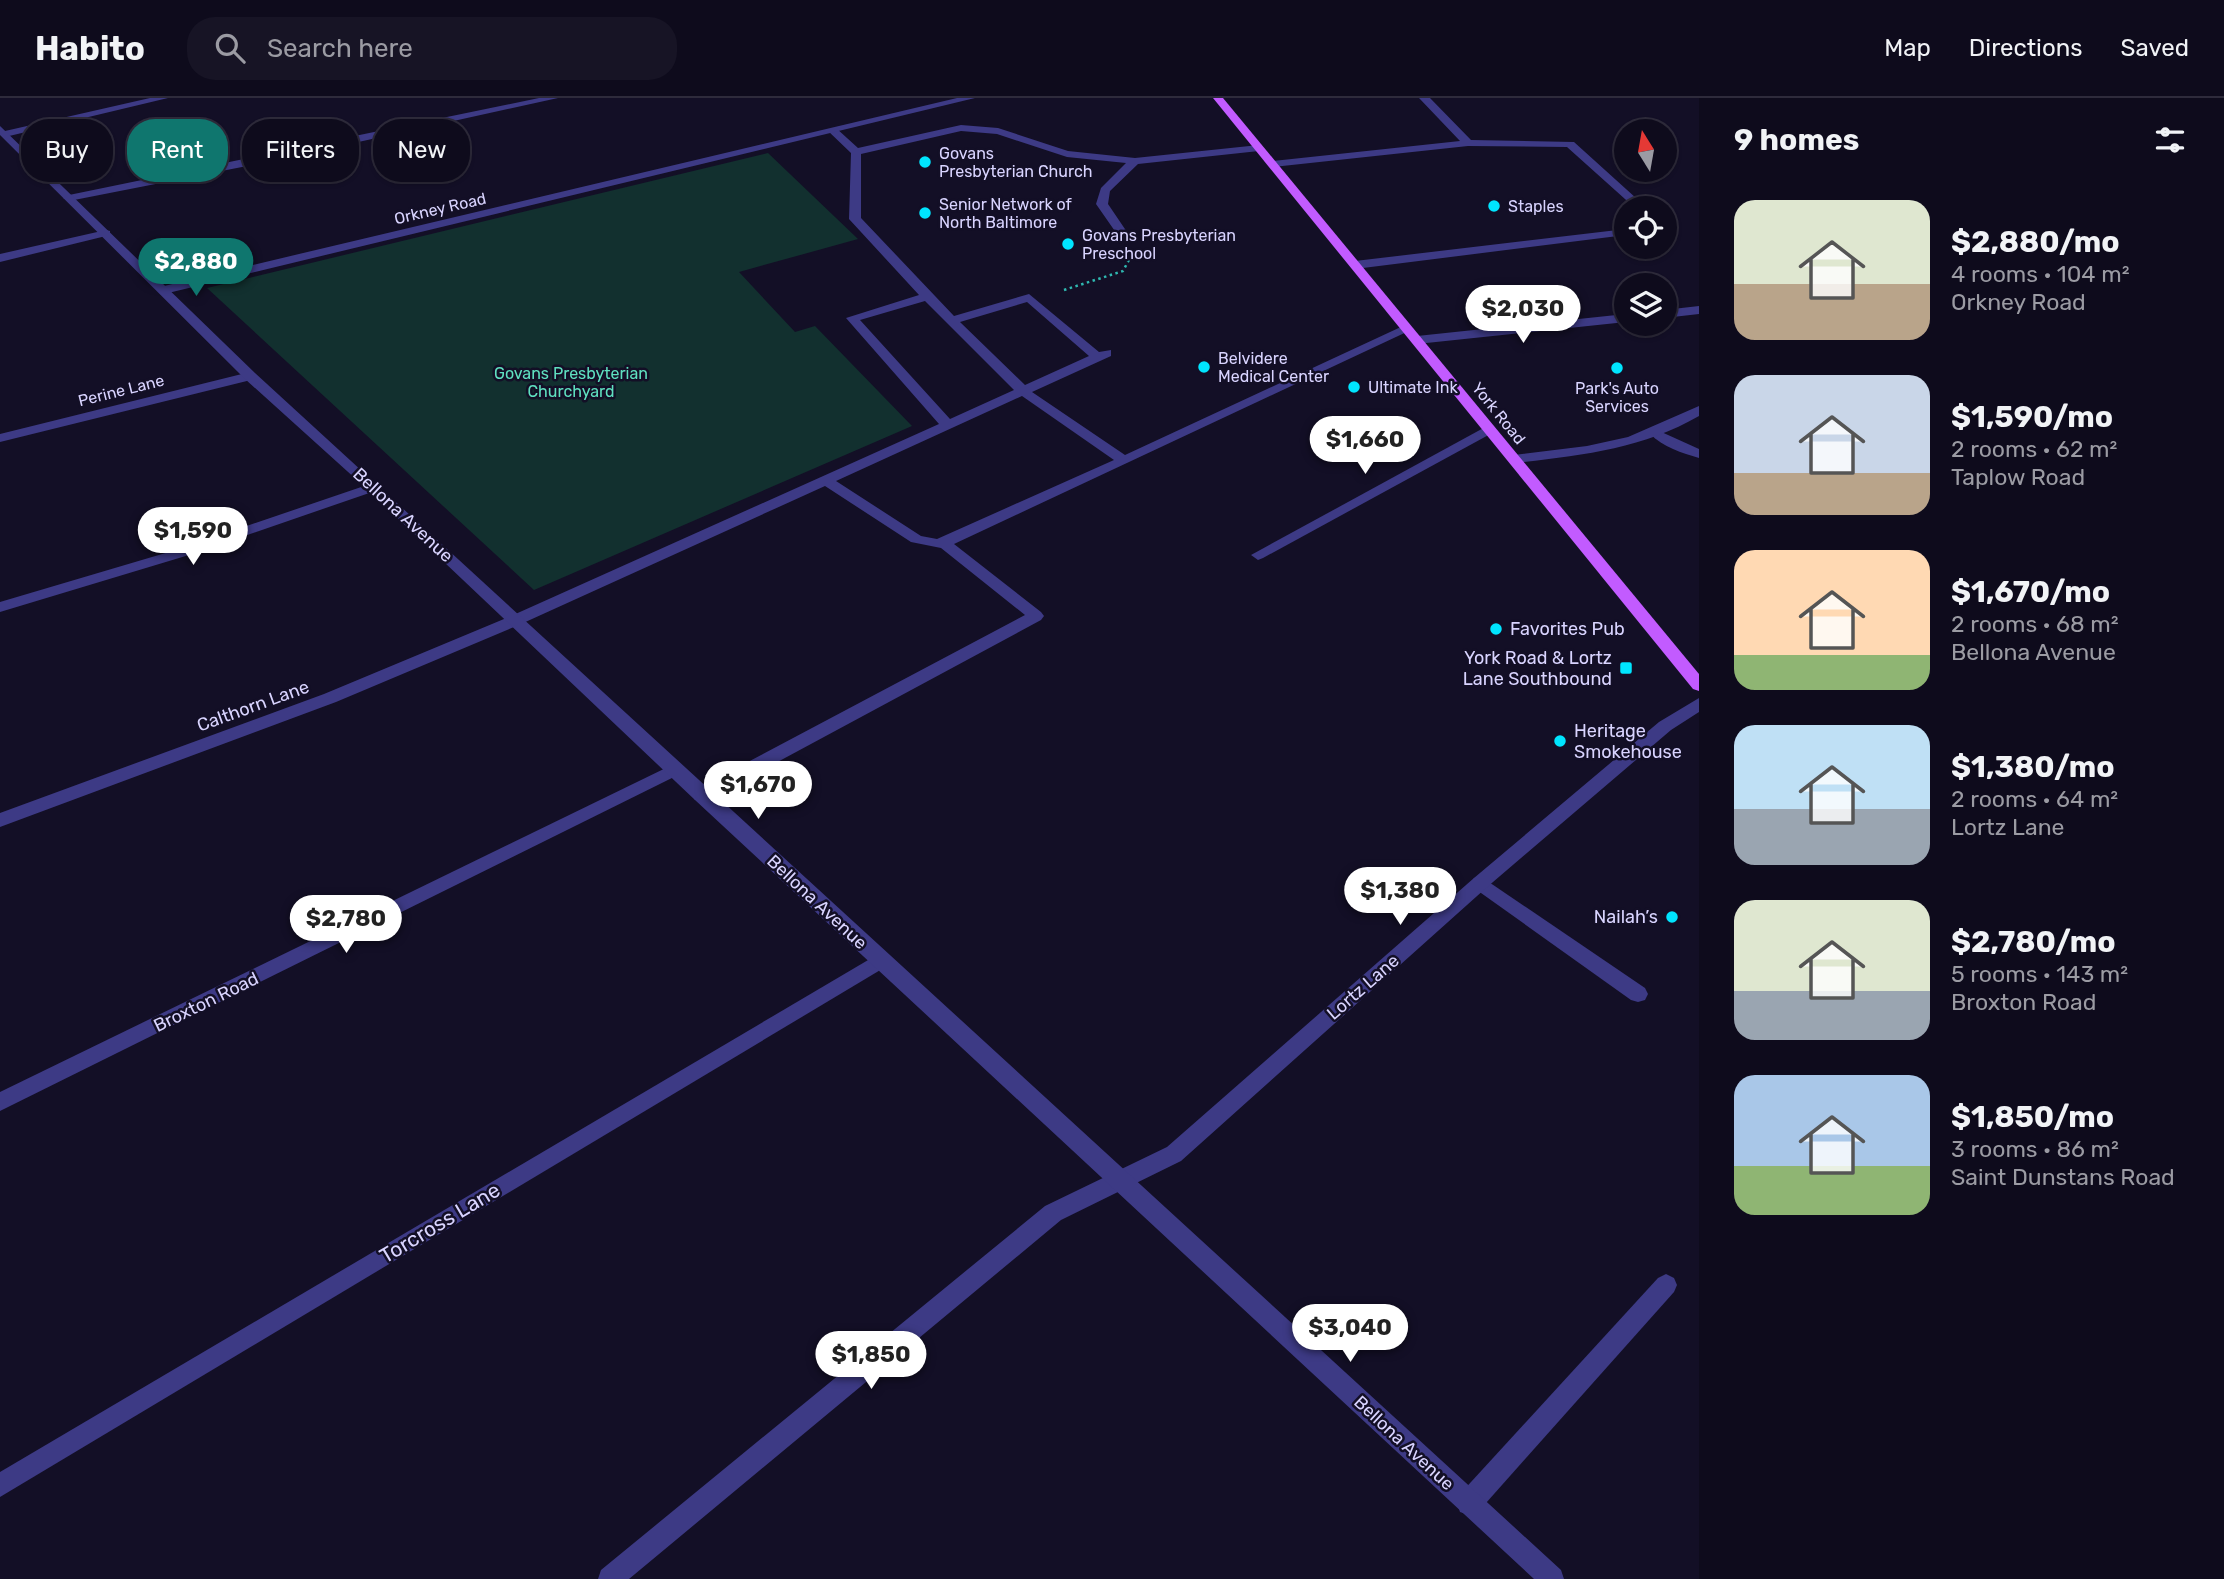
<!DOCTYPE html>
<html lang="en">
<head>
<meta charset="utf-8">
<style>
	body { margin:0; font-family:Rubik,sans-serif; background:#171425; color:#f1f3f6; height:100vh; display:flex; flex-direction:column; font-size:26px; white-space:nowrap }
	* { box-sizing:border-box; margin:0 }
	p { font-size:23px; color:#9b9ba3 }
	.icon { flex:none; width:38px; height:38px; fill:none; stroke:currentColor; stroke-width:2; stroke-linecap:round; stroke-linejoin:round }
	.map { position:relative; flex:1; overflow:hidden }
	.drawer { display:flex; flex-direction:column; background:#0e0b1c; width:525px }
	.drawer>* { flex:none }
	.banner { position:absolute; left:21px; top:21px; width:665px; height:63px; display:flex; gap:14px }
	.needle { width:46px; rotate:349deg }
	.tools { position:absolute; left:1614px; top:21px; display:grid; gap:14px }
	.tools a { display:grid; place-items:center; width:63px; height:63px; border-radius:50%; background:#0e0b1c; box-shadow:0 2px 5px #0004,0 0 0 2px #2e2b3b; font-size:35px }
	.price { position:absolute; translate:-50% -60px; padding:0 16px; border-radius:24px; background:#fff; color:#222; font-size:23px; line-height:46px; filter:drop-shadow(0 2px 4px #0008) }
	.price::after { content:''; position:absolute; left:50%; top:42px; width:21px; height:16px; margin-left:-10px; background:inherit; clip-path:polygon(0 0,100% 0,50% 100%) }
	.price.selected { background:#0f766e; color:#fff }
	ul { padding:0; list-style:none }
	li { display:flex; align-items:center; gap:21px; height:175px; padding:0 35px }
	li span { display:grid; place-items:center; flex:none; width:196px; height:140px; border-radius:21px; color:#555 }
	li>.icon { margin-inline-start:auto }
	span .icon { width:84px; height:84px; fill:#fffc; stroke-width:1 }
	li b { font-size:30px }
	h2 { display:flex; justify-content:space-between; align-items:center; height:84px; padding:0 35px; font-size:30px }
	.pill { padding:0 24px; border-radius:28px; background:#0e0b1c; box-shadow:0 2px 5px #0004,0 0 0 2px #2e2b3b; font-size:24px; line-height:63px }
	.pill.selected { background:#0f766e; color:#fff }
	header { display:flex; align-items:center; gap:42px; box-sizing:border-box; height:98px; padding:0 35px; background:#0e0b1c; border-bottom:2px solid #2e2b3b }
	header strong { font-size:33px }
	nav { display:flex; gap:38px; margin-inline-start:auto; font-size:24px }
	.search { width:490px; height:63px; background:#171425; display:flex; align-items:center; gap:18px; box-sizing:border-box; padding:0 24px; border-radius:28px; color:#9b9ba3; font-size:26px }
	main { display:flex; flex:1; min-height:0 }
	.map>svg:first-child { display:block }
	.green { fill:#12302f }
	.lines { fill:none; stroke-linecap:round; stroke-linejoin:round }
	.path { stroke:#2fb8b0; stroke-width:2.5; stroke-dasharray:2.5 3.5; stroke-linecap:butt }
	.service { fill:#3d3a85; fill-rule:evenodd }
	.minor { fill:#3d3a85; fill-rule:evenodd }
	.tertiary { fill:#3d3a85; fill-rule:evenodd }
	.primary { fill:#c25bff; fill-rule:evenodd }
	.poi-dot { fill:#00e5ff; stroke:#130f26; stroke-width:2.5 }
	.labels { text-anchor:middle; stroke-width:5; stroke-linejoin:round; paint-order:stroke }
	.far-poi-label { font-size:16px; fill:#d9d4ff; stroke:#130f26; text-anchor:start }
	.far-street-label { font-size:16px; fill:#d9d4ff; stroke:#130f26 }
	.far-park-label { font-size:16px; fill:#5fe0c0; stroke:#130f26 }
	.street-label { font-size:18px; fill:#d9d4ff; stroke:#130f26 }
	.poi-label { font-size:18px; fill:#d9d4ff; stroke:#130f26; text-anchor:start }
	.near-street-label { font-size:21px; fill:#d9d4ff; stroke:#130f26 }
</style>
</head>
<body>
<header>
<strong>Habito</strong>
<div class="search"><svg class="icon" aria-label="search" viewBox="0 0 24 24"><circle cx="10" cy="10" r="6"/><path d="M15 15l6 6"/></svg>Search here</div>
<nav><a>Map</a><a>Directions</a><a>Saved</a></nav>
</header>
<main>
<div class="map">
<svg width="1699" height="1481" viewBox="0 0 1699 1481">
	<rect width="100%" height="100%" fill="#130f26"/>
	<path class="green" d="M 768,55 L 858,141 L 739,174 L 795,234 L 815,228 L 912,328 L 534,492 L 207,190 Z"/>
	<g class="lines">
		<path class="path" d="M 1064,192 L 1123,173 L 1130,160"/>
		<g class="service">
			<path d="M 150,0 L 168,0 L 5,39 L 0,36 L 5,33 Z"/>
			<path d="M 1419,0 L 1430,0 L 1471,42 L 1574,44 L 1647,110 L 1635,110 L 1567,49 L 1468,48 L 1273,69 L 1268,66 L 1273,63 L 1460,43 Z"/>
			<path d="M 961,27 L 998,30 L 1068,53 L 1135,60 L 1259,47 L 1264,50 L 1259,53 L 1138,66 L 1110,93 L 1108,106 L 1129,137 L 1123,140 L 1119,139 L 1096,106 L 1101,90 L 1126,65 L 1067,59 L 997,36 L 961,33 L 861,56 L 861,120 L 954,218 L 1029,196 L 1099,254 L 1111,252 L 1111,258 L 1032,294 L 1125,357 L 1403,228 L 1407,227 L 1413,231 L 954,446 L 1041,514 L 1044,518 L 1041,522 L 707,702 L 695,702 L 692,697 L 695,692 L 1025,517 L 941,450 L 911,444 L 825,388 L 521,526 L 336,604 L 0,729 L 0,715 L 324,596 L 511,518 L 939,326 L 846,220 L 919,197 L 849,121 L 851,55 L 827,32 L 836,30 L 858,50 ZM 925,203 L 1014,292 L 950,321 L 860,222 ZM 1027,204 L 1089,258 L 1025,287 L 960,224 ZM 1022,298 L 1114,362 L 937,441 L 921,438 L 836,383 Z"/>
			<path d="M 1626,131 L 1626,137 L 1355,171 L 1349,167 L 1355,163 Z"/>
			<path d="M 250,274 L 256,278 L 255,281 L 0,344 L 0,336 Z"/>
			<path d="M 1657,332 L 1699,351 L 1699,360 C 1682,355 1663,349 1650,336 Z"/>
			<path d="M 1480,778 L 1645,890 L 1648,896 L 1645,902 L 1638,904 L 1631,902 L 1474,790 L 1471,785 L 1474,780 Z"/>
			<path d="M 880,855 L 887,858 L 889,863 L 887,868 L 0,1399 L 0,1374 Z"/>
			<path d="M 1666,1176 L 1674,1180 L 1677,1187 L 1674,1194 L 1478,1414 L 1469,1417 L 1460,1414 L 1457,1405 L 1460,1396 L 1658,1180 Z"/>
		</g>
		<g class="minor">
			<path d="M 539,0 L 558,0 L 277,62 L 69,103 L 63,100 L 69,97 Z"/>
			<path d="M 957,0 L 975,0 L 164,196 L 158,192 L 164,188 Z"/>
			<path d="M 106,132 L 110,133 L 110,137 L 0,164 L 0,156 Z"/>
			<path d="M 1699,208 L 1699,216 L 1664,220 L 1664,212 Z"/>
			<path d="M 1626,216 L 1626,224 L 1417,246 L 1411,242 L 1417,238 Z"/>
			<path d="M 1699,308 L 1699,318 C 1642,351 1579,358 1514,365 L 1507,361 L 1514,357 L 1587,348 L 1628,339 Z"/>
			<path d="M 1489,327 L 1496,331 L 1494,334 L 1263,460 L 1258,462 L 1251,457 Z"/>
			<path d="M 373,385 L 378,386 L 378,392 L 189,457 L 0,514 L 0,504 L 179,451 Z"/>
			<path d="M 1699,600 L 1699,614 L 1671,632 L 1486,790 L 1181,1063 L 1061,1122 L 629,1481 L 598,1481 L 601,1472 L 1045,1108 L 1167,1049 L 1474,780 L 1659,624 Z"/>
			<path d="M 674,666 L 682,672 L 680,676 L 0,1013 L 0,994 Z"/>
		</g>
		<path class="tertiary" d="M 0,28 L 255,275 L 1561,1472 L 1564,1481 L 1534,1481 L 695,702 L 368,392 L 245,281 L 0,37 Z"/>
		<path class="primary" d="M 1213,0 L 1223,0 L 1699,576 L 1699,593 L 1693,591 Z"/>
	</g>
	<g class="poi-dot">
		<circle cx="925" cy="64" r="7"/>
		<circle cx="1494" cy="108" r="7"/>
		<circle cx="925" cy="115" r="7"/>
		<circle cx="1068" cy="146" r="7"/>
		<circle cx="1204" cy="269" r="7"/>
		<circle cx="1617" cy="270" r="7"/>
		<circle cx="1354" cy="289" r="7"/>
		<circle cx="1496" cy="531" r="7"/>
		<rect x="1619" y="563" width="14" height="14" rx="3.5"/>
		<circle cx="1560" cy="643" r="7"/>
		<circle cx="1672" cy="819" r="7"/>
	</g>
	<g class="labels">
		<g class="far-poi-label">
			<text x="939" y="61">Govans<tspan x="939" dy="18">Presbyterian Church</tspan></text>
			<text x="939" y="112">Senior Network of<tspan x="939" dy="18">North Baltimore</tspan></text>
			<text x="1508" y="114">Staples</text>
			<text x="1082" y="143">Govans Presbyterian<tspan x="1082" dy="18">Preschool</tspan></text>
			<text x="1218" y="266">Belvidere<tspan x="1218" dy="18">Medical Center</tspan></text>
			<text x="1368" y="295">Ultimate Ink</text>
			<text x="1617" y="296" text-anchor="middle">Park's Auto<tspan x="1617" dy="18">Services</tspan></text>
		</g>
		<g class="far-street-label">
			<text transform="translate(440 110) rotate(-13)" y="6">Orkney Road</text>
			<text transform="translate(121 292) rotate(-14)" y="6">Perine Lane</text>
			<text transform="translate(1499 315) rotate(51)" y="6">York Road</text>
		</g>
		<g class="far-park-label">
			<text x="571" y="281">Govans Presbyterian<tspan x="571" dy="18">Churchyard</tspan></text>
		</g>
		<g class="street-label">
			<text transform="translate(403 417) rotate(43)" y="6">Bellona Avenue</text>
			<text transform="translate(253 608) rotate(-20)" y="6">Calthorn Lane</text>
			<text transform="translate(817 804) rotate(43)" y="6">Bellona Avenue</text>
			<text transform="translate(1363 889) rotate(-41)" y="6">Lortz Lane</text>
			<text transform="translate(206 904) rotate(-26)" y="6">Broxton Road</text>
			<text transform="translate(1404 1345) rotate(43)" y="6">Bellona Avenue</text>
		</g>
		<g class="poi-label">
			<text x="1510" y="537">Favorites Pub</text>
			<text x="1612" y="566" text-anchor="end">York Road &amp; Lortz<tspan x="1612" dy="21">Lane Southbound</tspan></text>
			<text x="1574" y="639">Heritage<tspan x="1574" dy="21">Smokehouse</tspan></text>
			<text x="1658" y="825" text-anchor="end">Nailah’s</text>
		</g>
		<g class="near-street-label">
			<text transform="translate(440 1125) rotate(-31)" y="7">Torcross Lane</text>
		</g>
	</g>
</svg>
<div class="tools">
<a><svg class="needle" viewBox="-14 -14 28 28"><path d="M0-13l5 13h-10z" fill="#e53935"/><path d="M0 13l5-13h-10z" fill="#9b9ba3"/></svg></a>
<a><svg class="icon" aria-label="locate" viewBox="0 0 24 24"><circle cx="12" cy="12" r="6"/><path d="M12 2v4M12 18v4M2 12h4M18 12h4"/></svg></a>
<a><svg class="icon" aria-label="layers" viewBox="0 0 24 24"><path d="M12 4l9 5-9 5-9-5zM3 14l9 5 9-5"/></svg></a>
</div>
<b class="price selected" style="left:196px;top:200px">$2,880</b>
<b class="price" style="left:1523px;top:247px">$2,030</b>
<b class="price" style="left:1365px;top:378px">$1,660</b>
<b class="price" style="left:193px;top:469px">$1,590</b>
<b class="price" style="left:758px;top:723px">$1,670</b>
<b class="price" style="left:1400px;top:829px">$1,380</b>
<b class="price" style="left:346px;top:857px">$2,780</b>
<b class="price" style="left:1350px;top:1266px">$3,040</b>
<b class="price" style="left:871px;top:1293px">$1,850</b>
<div class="banner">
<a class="pill">Buy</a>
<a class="pill selected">Rent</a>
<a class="pill">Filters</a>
<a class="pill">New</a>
</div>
</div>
<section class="drawer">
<h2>9 homes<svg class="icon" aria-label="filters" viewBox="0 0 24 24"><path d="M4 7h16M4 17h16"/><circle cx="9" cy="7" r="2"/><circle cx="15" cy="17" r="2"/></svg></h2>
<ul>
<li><span style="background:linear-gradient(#dfe7d0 60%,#b9a48a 0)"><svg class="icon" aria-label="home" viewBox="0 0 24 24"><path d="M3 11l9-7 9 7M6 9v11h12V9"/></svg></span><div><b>$2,880/mo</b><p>4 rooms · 104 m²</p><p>Orkney Road</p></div></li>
<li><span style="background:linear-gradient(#c9d6e8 70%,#b9a48a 0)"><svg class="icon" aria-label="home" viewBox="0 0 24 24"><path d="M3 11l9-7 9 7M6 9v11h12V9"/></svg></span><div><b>$1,590/mo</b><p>2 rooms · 62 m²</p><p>Taplow Road</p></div></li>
<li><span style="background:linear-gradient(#ffd9b3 75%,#8fb573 0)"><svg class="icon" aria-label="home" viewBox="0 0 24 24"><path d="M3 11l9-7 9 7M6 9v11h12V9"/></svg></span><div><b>$1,670/mo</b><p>2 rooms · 68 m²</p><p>Bellona Avenue</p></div></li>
<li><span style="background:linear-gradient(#bfe0f5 60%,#9aa5b1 0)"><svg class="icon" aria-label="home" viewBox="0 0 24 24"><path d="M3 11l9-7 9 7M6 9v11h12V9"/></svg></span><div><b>$1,380/mo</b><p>2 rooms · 64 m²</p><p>Lortz Lane</p></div></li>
<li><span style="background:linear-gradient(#dfe7d0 65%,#9aa5b1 0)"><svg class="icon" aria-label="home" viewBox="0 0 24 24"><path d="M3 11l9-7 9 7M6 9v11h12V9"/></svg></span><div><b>$2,780/mo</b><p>5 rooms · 143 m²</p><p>Broxton Road</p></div></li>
<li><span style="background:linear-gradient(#a9c7e8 65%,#8fb573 0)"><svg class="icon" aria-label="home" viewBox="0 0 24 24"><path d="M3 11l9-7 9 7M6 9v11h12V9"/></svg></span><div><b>$1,850/mo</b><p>3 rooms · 86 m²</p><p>Saint Dunstans Road</p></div></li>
</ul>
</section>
</main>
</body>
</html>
